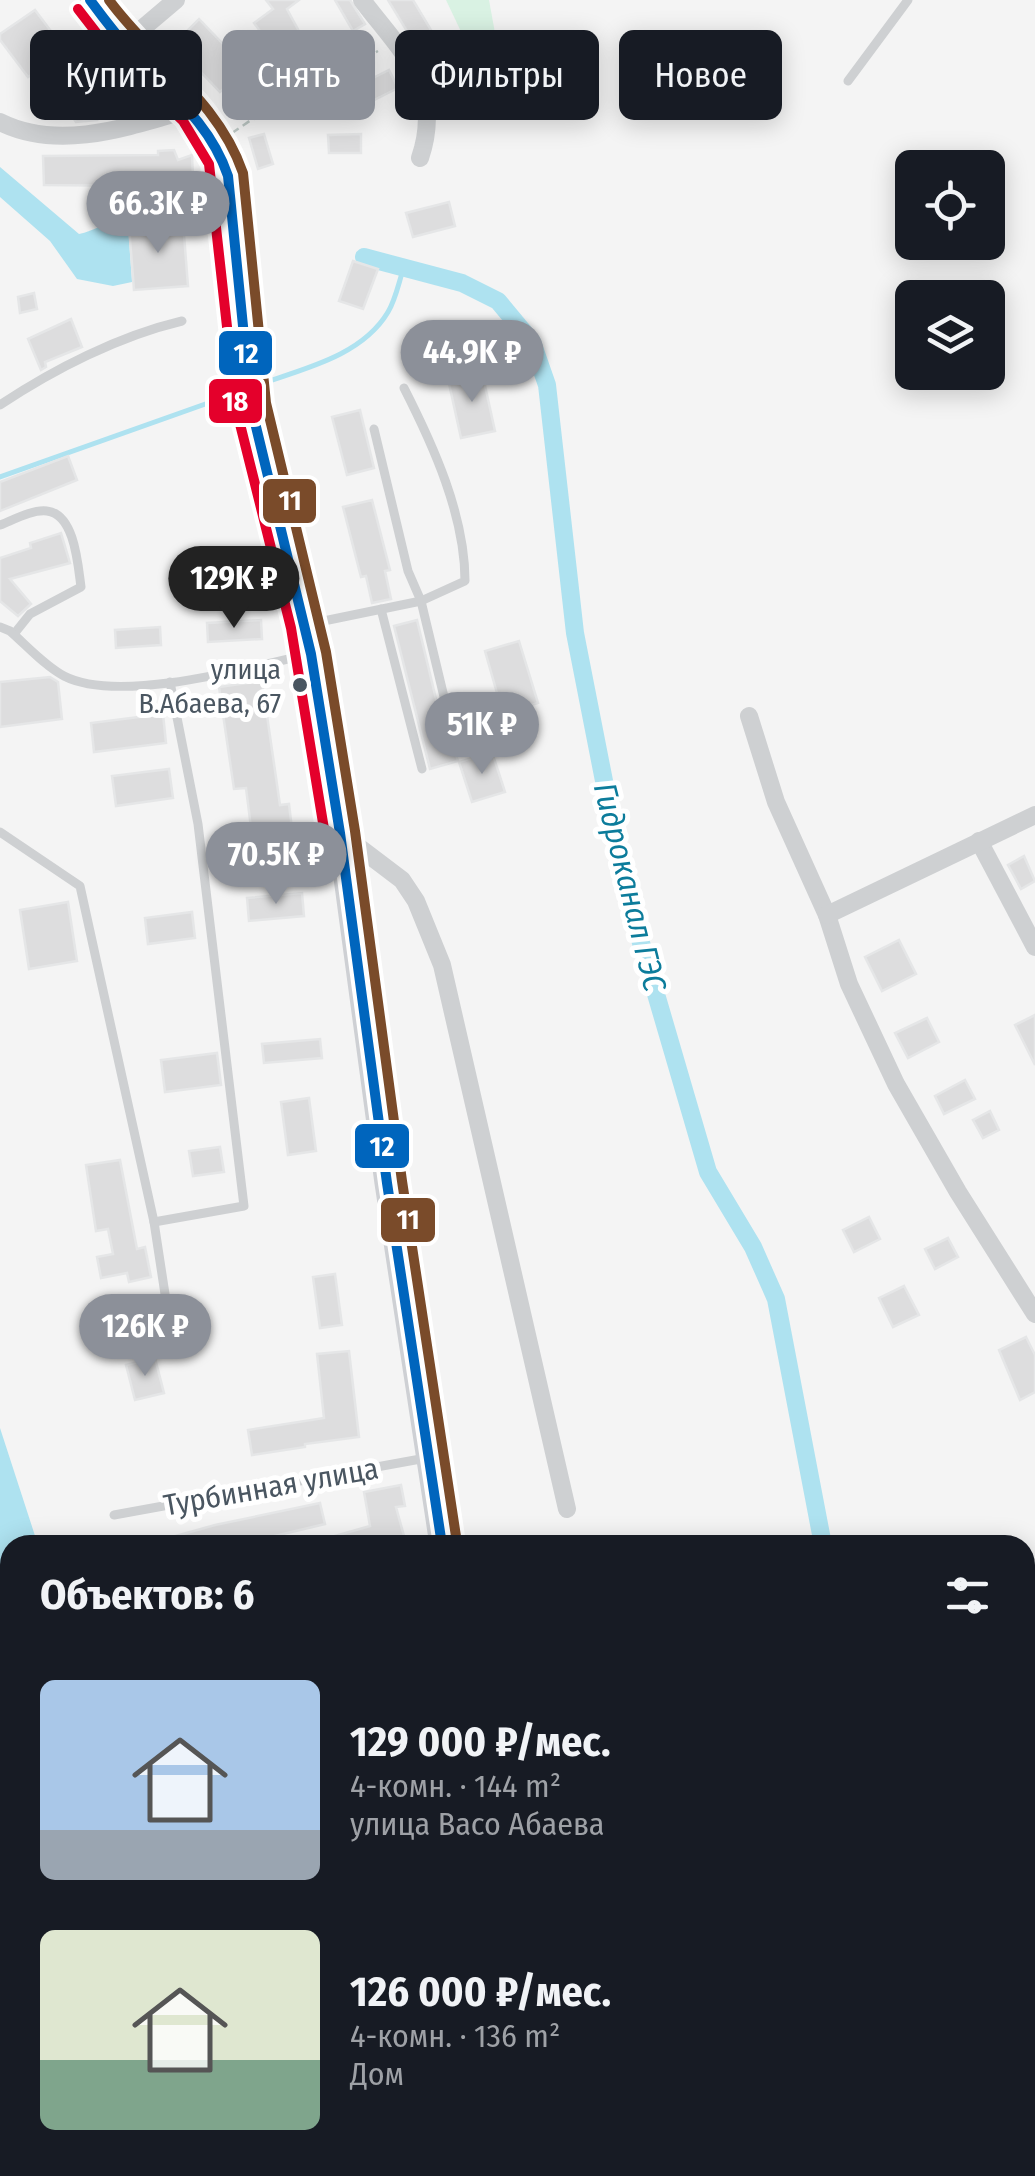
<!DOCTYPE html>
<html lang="ru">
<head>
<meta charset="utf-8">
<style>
	body { margin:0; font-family:"Fira Sans Condensed",sans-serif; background:#242831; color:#f1f3f6; height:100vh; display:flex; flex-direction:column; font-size:38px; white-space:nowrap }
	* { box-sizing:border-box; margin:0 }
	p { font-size:32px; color:#9ea1a6 }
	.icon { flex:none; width:55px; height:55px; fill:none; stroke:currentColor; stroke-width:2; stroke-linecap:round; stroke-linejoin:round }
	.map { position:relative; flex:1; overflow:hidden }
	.side { position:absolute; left:0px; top:1535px; width:1035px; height:642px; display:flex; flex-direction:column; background:#171b24; border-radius:30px 30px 0 0; box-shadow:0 5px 25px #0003 }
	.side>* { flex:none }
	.guide { position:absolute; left:30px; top:30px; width:975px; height:90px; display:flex; gap:20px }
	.fabs { position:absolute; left:895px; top:150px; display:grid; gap:20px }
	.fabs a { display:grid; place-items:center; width:110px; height:110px; border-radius:15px; background:#171b24; box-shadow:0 5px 25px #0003; font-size:50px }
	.price { position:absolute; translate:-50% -85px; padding:0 22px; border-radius:35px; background:#8c9099; color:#fff; font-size:32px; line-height:65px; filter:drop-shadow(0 2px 5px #0008) }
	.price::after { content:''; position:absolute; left:50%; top:60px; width:30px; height:22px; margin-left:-15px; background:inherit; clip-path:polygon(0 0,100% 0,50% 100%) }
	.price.current { background:#222; color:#fff }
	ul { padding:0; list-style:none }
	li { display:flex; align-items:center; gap:30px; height:250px; padding:0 40px }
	li span { display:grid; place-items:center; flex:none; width:280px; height:200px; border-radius:15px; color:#555 }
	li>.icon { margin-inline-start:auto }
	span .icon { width:120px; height:120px; fill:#fffc; stroke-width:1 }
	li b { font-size:42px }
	h2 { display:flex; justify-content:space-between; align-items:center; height:120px; padding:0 40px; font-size:42px }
	.pill { padding:0 35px; border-radius:15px; background:#171b24; box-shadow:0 5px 25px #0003; font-size:35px; line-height:90px }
	.pill.current { background:#8c9099; color:#fff }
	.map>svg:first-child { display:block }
	.green { fill:#d9f2e3 }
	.water { fill:#aee2f0 }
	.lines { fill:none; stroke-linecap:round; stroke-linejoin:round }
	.stream { stroke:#aee2f0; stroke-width:5 }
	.canal { stroke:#aee2f0; stroke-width:18 }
	.building { fill:#ddddde; stroke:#e5e6e7; stroke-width:2.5 }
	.path { stroke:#bcc7c4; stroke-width:2.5; stroke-dasharray:8 5; stroke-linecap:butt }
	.lane { stroke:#ced0d2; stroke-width:9 }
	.street { stroke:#ced0d2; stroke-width:18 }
	.secondary { stroke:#ced0d4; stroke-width:25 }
	.bus-1-casing { stroke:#fff; stroke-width:18 }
	.bus-2-casing { stroke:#fff; stroke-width:18 }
	.bus-3-casing { stroke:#fff; stroke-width:18 }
	.bus-1 { stroke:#0065bd; stroke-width:10 }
	.bus-2 { stroke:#e4002b; stroke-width:10 }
	.bus-3 { stroke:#7a4b2a; stroke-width:10 }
	.bus-dot { fill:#4a5661; stroke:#fff; stroke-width:4 }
	.labels { text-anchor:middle; stroke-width:10; stroke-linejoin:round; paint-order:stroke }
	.bus-label { font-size:28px; fill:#4a5661; stroke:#fff; text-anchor:end }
	.street-label { font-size:30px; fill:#4a5661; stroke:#fff }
	.water-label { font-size:32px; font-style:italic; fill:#0c7c9b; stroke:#fff }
	.line-badge { stroke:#fff; stroke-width:4 }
	.badge-label { font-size:28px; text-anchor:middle; font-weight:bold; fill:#fff }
</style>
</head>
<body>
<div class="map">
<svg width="1035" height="2176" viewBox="0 0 1035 2176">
	<rect width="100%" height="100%" fill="#f4f4f4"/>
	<path class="green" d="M 446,0 L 489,0 L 495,33 L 465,40 Z"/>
	<g class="water">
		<path d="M 0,167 L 79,234 C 98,230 106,219 128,225 L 132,282 L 113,286 L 77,279 L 50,241 L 0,197 Z"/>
		<path d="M 0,1428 L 38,1545 L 10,1545 L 10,2168 L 186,2168 L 185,2176 L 0,2176 Z"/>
	</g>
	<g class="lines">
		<g class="stream">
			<path d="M 257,385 C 303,369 362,356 388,312 C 396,299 399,281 404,267"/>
			<path d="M 0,477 L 242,391"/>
		</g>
		<g class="canal">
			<path d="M 364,257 L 462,283 L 498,301 L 532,342 L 547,385 L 575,633 L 625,888 L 708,1172 L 753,1247 L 776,1299 L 823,1545"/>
			<path d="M 942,2168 L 944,2176"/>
		</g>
	</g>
	<g class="building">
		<path d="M 266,0 L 299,0 L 287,9 L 314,59 L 280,77 L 288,92 L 256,109 L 238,76 L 220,92 L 174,44 L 199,19 L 224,45 L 226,43 L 255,75 L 282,61 L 254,23 L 273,9 Z"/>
		<path d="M 335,0 L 350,0 L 365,24 L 353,31 Z"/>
		<path d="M 388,0 L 413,0 L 431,30 L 413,41 Z"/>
		<path d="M 35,10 L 69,55 L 80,48 L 119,105 L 97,120 L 76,122 L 40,69 L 28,77 L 0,40 L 0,34 Z"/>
		<path d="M 389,70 L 398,88 L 362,106 L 353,88 Z"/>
		<path d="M 264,134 L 273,164 L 258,169 L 249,138 Z"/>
		<path d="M 361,134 L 361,153 L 329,153 L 328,135 Z"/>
		<path d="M 174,150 L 178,160 L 192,155 L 193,178 L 142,179 L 143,186 L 44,185 L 43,156 L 158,155 L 158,151 Z"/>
		<path d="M 449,202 L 455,226 L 413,237 L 406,213 Z"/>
		<path d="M 183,222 L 188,286 L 134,290 L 129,226 Z"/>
		<path d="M 353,261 L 378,269 L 363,309 L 339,301 Z"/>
		<path d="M 34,293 L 37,309 L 20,313 L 18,297 Z"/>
		<path d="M 71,319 L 82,347 L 45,362 L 46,367 L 41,370 L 28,339 Z"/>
		<path d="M 482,372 L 495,431 L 461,438 L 448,379 Z"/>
		<path d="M 360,410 L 374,468 L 347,475 L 332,417 Z"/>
		<path d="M 68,456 L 77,480 L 0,511 L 0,482 Z"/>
		<path d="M 372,500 L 390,570 L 385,571 L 391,599 L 372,603 L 366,576 L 361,577 L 343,507 Z"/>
		<path d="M 61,533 L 70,563 L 10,579 L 31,604 L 18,616 L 0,601 L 0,558 L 31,548 L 30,543 Z"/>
		<path d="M 261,620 L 262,639 L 208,642 L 207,623 Z"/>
		<path d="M 417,620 L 443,728 L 450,734 L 458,761 L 430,769 L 394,626 Z"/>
		<path d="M 160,627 L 161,645 L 116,648 L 115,630 Z"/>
		<path d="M 519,641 L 538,703 L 503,714 L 485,651 Z"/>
		<path d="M 50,677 L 58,682 L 62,719 L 0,727 L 0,682 Z"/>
		<path d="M 262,681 L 280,805 L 289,804 L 294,846 L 254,851 L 246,788 L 234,789 L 219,687 Z"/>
		<path d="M 163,714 L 166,743 L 94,752 L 91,723 Z"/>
		<path d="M 492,752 L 505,792 L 472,802 L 459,762 Z"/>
		<path d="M 169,769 L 173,798 L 116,806 L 112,776 Z"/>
		<path d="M 1024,856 L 1035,881 L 1021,889 L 1008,865 Z"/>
		<path d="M 302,893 L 304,916 L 249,921 L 247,898 Z"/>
		<path d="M 68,902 L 77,961 L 29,969 L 20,910 Z"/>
		<path d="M 192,912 L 195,938 L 148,944 L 145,918 Z"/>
		<path d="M 899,940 L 916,974 L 882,991 L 865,957 Z"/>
		<path d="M 1035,1015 L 1035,1065 L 1015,1025 Z"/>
		<path d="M 927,1018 L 939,1042 L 908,1058 L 895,1033 Z"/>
		<path d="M 320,1039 L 322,1058 L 264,1063 L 262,1044 Z"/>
		<path d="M 217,1053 L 221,1085 L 165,1092 L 161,1060 Z"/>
		<path d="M 965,1080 L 975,1099 L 944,1114 L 935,1096 Z"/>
		<path d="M 309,1098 L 316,1151 L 288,1155 L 281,1102 Z"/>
		<path d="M 990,1111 L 999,1130 L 983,1138 L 973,1120 Z"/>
		<path d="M 220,1147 L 224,1172 L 193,1176 L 189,1151 Z"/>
		<path d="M 120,1160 L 137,1249 L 145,1247 L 151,1277 L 129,1282 L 127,1273 L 101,1278 L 97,1257 L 113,1254 L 108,1229 L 96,1231 L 86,1165 Z"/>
		<path d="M 869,1217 L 880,1239 L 854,1252 L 843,1230 Z"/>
		<path d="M 948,1238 L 958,1257 L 935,1269 L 925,1249 Z"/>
		<path d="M 335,1274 L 342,1325 L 320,1328 L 313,1277 Z"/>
		<path d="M 904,1286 L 919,1315 L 893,1327 L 879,1298 Z"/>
		<path d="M 1026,1337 L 1035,1355 L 1035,1392 L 1020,1400 L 999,1350 Z"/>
		<path d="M 349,1351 L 359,1437 L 305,1444 L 305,1447 L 252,1455 L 248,1430 L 324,1418 L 317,1354 Z"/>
		<path d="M 155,1358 L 164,1393 L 135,1400 L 126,1365 Z"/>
		<path d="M 401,1485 L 405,1506 L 396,1507 L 404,1536 L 372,1545 L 318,1545 L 317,1541 L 370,1526 L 364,1492 Z"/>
		<path d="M 320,1503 L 325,1524 L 258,1540 L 259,1545 L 237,1545 L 236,1539 L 215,1545 L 159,1545 L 158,1541 L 215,1525 Z"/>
	</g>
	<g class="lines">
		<path class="path" d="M 232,133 L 251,120 L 276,111 L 322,98 L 357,62 L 378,51"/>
		<g class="lane">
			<path d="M 848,81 L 908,0"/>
			<path d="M 404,388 C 433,445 465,515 465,581 L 421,601 L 451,726"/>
			<path d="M 0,405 C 54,369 119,336 182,321"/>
			<path d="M 0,525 C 13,520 33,509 47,511 C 75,514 78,566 81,587 L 30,614 L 14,634"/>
			<path d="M 381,609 L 422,769"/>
			<path d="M 309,624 L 421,601 L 408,571 L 374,429"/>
			<path d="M 0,627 L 10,631 C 26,645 45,666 64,676 C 118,704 249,668 309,654"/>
			<path d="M 0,832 L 80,886 L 154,1222 L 165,1294"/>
			<path d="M 154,1222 L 244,1206 L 198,824 L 170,682"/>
			<path d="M 114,1515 L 426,1458"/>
		</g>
		<g class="street">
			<path d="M 362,0 C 402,53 444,87 420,158"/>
			<path d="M 124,44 L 176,0"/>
			<path d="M 0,122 C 60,152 131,126 190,109"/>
			<path d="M 749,716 L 776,802 L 827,915 L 849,984 L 896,1084 L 958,1192 L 1035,1314"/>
			<path d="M 340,833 L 402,880 L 416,901 L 442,965 L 567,1509"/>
			<path d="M 979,841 L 1035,947"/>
			<path d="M 827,915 L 1035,815"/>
		</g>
		<g class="secondary">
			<path d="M 90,0 C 101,14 111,30 123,43 C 163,88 212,115 228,176 L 251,406 L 311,654 L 340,833 L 387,1183 L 442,1545"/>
			<path d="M 558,2168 L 559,2176"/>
		</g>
		<g class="bus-1-casing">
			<path id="bus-1" d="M 90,0 C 104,19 118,37 134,55 C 171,94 210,123 228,176 L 251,406 L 311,654 L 340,833 L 387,1183 L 442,1545"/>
		</g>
		<g class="bus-2-casing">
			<path id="bus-2" d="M 78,9 L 112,53 L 183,121 L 209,164 L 236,408 L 291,628 L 325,835"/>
		</g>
		<g class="bus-3-casing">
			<path id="bus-3" d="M 109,0 C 153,60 218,100 243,173 L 266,403 L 326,652 L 355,831 L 402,1181 L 457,1543"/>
		</g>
		<use href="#bus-1" class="bus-1"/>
		<use href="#bus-2" class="bus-2"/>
		<use href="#bus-3" class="bus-3"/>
	</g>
	<circle class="bus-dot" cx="300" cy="685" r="9"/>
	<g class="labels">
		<g class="bus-label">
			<text x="281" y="679">улица<tspan x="281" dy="34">В.Абаева, 67</tspan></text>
		</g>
		<g class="street-label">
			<text transform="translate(271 1487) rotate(-10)" y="10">Турбинная улица</text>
		</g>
		<g class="water-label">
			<text transform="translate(630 887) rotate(76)" y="11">Гидроканал ГЭС</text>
		</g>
	</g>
	<g class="line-badge">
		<rect x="217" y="329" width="57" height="48" rx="10" fill="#0065bd"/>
		<rect x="207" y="377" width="57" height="48" rx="10" fill="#e4002b"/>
		<rect x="261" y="477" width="57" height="48" rx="10" fill="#7a4b2a"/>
		<rect x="353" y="1122" width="58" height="48" rx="10" fill="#0065bd"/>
		<rect x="379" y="1196" width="58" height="48" rx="10" fill="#7a4b2a"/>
	</g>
	<g class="badge-label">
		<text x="246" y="363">12</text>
		<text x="235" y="411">18</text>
		<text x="290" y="510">11</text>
		<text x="382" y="1156">12</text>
		<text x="408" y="1229">11</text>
	</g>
</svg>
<div class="fabs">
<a><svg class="icon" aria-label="locate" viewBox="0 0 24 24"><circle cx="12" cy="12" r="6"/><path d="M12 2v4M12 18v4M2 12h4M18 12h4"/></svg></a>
<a><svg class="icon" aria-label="layers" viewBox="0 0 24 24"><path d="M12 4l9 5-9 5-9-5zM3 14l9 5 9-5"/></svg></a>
</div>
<b class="price" style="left:158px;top:256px">66.3K ₽</b>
<b class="price" style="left:472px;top:405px">44.9K ₽</b>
<b class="price current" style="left:234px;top:631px">129K ₽</b>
<b class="price" style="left:482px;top:777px">51K ₽</b>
<b class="price" style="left:276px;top:907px">70.5K ₽</b>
<b class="price" style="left:145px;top:1379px">126K ₽</b>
<div class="guide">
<a class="pill">Купить</a>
<a class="pill current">Снять</a>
<a class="pill">Фильтры</a>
<a class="pill">Новое</a>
</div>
<section class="side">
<h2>Объектов: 6<svg class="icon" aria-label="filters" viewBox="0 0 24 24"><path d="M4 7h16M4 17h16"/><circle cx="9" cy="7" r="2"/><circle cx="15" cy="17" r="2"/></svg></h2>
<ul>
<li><span style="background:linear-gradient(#a9c7e8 75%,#9aa5b1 0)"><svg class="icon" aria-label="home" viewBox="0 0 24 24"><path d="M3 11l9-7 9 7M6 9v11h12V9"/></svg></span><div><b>129 000 ₽/мес.</b><p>4-комн. · 144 m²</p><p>улица Васо Абаева</p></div></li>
<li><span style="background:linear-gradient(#dfe7d0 65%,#7fa58c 0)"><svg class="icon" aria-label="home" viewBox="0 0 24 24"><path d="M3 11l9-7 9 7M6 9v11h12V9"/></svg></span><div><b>126 000 ₽/мес.</b><p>4-комн. · 136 m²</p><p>Дом</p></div></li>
</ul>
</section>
</div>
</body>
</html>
